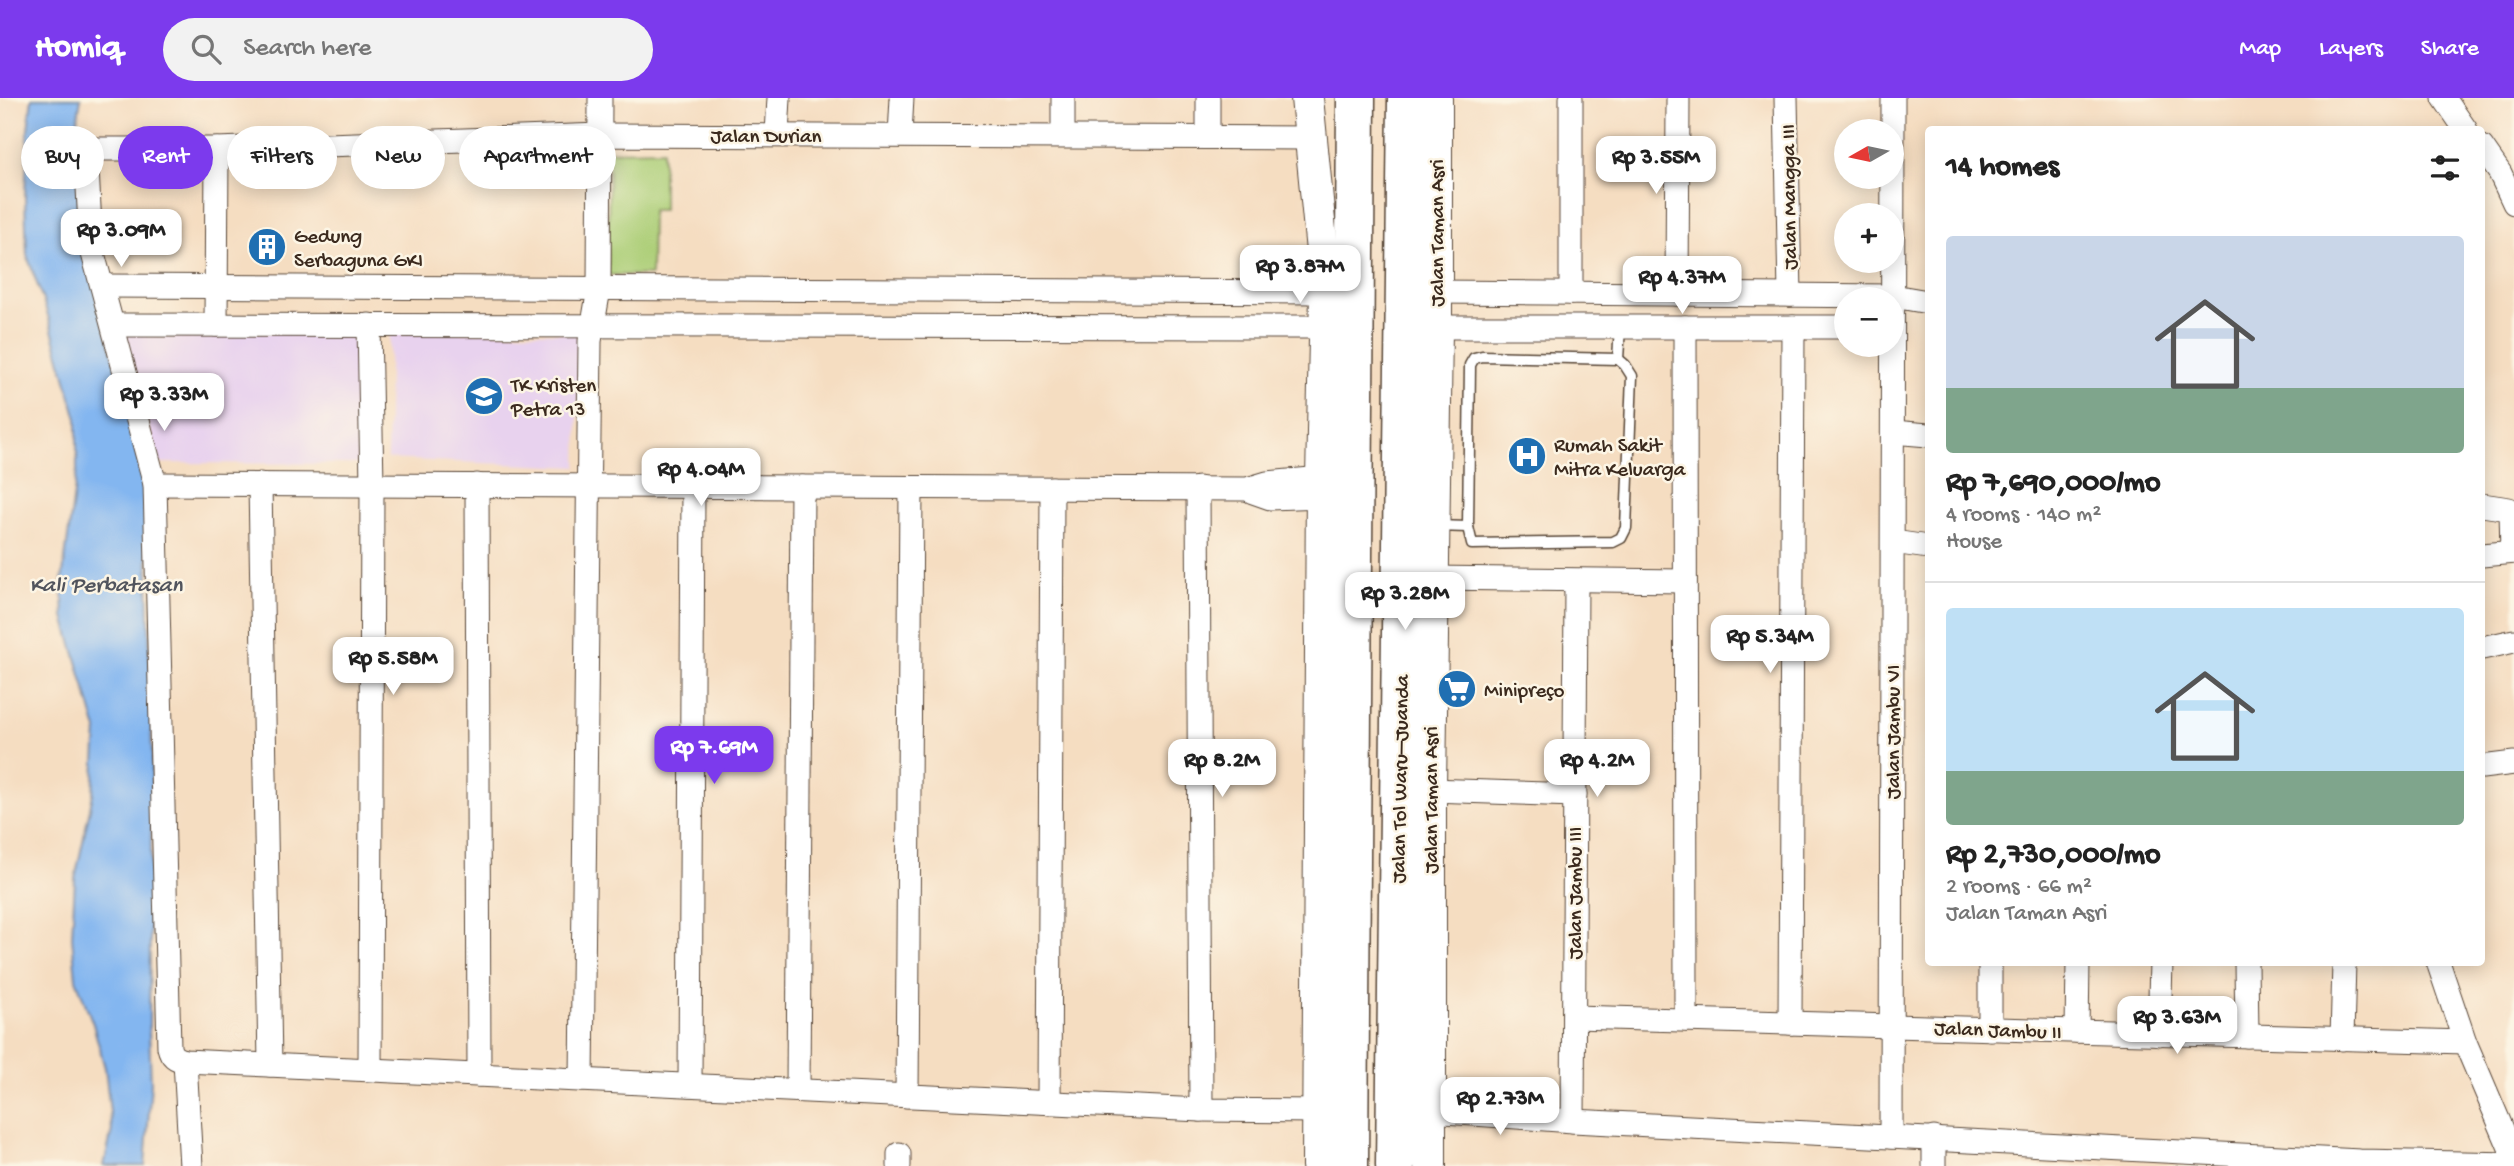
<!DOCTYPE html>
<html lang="en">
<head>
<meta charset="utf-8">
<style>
	body { margin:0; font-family:"Gochi Hand",sans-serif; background:#f2f2f2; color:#222; height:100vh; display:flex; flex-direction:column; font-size:26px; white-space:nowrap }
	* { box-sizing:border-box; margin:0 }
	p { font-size:23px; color:#767676 }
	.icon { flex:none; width:38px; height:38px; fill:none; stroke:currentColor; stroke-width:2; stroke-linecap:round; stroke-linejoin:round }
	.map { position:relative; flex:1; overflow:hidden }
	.panel { position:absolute; left:1925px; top:28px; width:560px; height:840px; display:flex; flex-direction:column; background:#fff; border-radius:7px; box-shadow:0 4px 18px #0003 }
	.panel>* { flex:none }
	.banner { position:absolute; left:21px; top:28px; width:665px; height:63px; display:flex; gap:14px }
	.needle { width:46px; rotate:261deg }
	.tools { position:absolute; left:1834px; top:21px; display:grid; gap:14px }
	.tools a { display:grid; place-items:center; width:70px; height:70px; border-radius:50%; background:#fff; box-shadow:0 4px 18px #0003; font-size:35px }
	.price { position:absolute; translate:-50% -60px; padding:0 16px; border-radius:14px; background:#fff; color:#222; font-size:23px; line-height:46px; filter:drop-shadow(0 2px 4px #0008) }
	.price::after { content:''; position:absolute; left:50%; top:42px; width:21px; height:16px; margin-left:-10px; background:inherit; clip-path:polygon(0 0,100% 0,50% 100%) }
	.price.on { background:#7c3aed; color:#fff }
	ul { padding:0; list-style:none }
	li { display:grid; align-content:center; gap:14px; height:371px; padding:0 21px }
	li+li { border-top:2px solid #e0e0e0 }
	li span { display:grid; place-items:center; height:217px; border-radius:7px; color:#555 }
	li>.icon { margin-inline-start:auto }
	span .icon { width:126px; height:126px; fill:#fffc; stroke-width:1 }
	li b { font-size:30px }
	h2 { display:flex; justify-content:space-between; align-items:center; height:84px; padding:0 21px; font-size:30px }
	.chip { padding:0 24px; border-radius:32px; background:#fff; box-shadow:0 4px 18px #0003; font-size:24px; line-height:63px }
	.chip.on { background:#7c3aed; color:#fff }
	header { display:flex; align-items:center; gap:42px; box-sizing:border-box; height:98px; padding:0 35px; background:#7c3aed; color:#fff }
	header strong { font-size:33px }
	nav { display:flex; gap:38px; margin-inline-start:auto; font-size:24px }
	.search { width:490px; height:63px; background:#f2f2f2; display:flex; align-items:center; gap:18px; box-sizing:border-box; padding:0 24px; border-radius:38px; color:#767676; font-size:26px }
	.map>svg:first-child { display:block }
	.built { fill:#e8d2ee }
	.green { fill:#aacd75; stroke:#727c4a; stroke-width:2 }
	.water { fill:#83b6f0; stroke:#5f7087; stroke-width:2 }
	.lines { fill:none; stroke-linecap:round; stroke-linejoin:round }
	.service-casing { stroke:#574536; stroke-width:13 }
	.minor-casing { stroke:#574536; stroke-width:25 }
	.secondary-casing { stroke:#574536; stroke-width:34 }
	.motorway-casing { stroke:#574536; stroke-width:41 }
	.service { stroke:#fff; stroke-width:10 }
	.minor { stroke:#fff; stroke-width:23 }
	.secondary { stroke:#fff; stroke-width:32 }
	.motorway { stroke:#fff; stroke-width:38 }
	.labels { text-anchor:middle; stroke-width:5; stroke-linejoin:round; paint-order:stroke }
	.street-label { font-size:21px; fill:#3b2a1e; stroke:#fcf5e5 }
	.poi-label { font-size:21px; fill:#3b2a1e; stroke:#fcf5e5; text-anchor:start }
	.water-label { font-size:23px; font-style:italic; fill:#51545d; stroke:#fcf5e5 }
</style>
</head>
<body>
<header>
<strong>Homiq</strong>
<div class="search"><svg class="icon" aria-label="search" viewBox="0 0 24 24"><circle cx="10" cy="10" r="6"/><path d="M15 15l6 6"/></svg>Search here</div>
<nav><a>Map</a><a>Layers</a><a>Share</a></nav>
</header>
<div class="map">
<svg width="2514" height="1068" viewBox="0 0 2514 1068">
	<rect width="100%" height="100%" fill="#fcf5e5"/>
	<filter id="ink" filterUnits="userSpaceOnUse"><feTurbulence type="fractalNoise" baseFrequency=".0143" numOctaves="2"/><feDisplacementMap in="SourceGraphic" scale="14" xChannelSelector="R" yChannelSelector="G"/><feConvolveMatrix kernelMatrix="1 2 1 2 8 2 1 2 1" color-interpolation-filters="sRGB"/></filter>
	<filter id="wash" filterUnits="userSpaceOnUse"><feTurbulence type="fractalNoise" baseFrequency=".00686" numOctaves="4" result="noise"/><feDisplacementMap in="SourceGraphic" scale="28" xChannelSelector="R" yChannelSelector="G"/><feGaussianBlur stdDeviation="1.57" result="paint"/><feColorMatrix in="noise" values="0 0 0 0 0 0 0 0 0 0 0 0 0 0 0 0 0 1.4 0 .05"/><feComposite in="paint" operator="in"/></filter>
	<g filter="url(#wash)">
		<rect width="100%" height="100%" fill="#f5ddc1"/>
		<g class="built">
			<path d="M 123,233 L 366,235 L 362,366 L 159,365 Z"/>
			<path d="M 390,233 L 579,235 L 577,369 L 387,361 Z"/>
		</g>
		<path class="green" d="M 663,52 L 663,112 L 652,112 L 651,177 L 608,177 L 609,53 Z"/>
		<path class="water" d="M 32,0 L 81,0 L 75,38 L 83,140 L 146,388 L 152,660 L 149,932 L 151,985 L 145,1068 L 104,1068 L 112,1032 L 105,970 L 93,926 L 76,881 L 72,839 L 75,781 L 93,696 L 97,632 L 64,519 L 62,483 L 77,373 L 77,321 L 47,214 L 27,157 L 25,100 L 28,31 Z"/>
	</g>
	<g filter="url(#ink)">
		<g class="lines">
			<g class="service-casing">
				<g id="service">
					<path d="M 1482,258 L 1618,261 L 1625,267 L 1632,278 L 1626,430 L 1621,440 L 1613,444 L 1472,446 L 1468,429 L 1470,267 L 1474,260 Z"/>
					<path d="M 1618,261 L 1620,229"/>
					<path d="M 1436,428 L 1468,429"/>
				</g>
			</g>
			<g class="minor-casing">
				<g id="minor">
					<path d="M 1571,0 L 1571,195"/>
					<path d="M 1786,0 L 1790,197"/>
					<path d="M 2444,0 L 2466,32"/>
					<path d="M 777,36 L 779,0"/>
					<path d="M 900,37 L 902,0"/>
					<path d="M 1063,38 L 1063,0"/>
					<path d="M 1208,38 L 1208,0"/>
					<path d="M 1310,40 L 600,37 L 217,51 L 86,51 L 91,148 L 155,386 L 169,949 C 171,958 175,961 185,963 L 1201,1012 L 1318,1013"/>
					<path d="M 2482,49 L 2500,75 L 2514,105"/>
					<path d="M 103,188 L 1326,194"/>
					<path d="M 1436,194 L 1893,198 L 1928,204"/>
					<path d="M 1677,196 L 1678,0"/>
					<path d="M 114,227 L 1325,229"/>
					<path d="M 216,227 L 217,51"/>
					<path d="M 369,227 L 372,387 L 370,971"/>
					<path d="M 1436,229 L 1846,229"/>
					<path d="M 1685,229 L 1686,922"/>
					<path d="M 1893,334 L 1928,337"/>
					<path d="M 155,386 L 1247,391 L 1267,385 L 1322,380"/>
					<path d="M 260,386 L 270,967"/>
					<path d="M 477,387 L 479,977"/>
					<path d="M 1198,390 L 1201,1012"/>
					<path d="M 1253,394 L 1270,400 L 1322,398"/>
					<path d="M 2482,407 L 2509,411 L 2511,413 L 2512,454"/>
					<path d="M 1893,444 L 1928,449"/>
					<path d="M 2482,457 L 2514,454"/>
					<path d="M 1432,480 L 1685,483"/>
					<path d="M 2482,550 L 2514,543"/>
					<path d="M 2482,669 L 2514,665"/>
					<path d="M 1430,692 L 1575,697"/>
					<path d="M 2246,864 L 2247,938"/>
					<path d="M 2438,864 L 2465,944 L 2514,1059"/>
					<path d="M 1574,919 L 2465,944"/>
					<path d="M 1790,925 L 1793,229"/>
					<path d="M 1990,931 L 1990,864"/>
					<path d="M 2077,933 L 2078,864"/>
					<path d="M 2159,936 L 2161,864"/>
					<path d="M 2342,941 L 2344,864"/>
					<path d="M 185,963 L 191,1068"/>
					<path d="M 582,982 L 590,243 L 599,191 L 600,0"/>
					<path d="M 690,987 L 693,388"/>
					<path d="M 798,992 L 802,389"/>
					<path d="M 907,998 L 911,390"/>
					<path d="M 1049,1005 L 1052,390"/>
					<path d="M 1430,1013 L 1573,1023 L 2360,1063 L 2514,1066"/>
					<path d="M 1573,1023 L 1576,483"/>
					<path d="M 1891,1039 L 1893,0"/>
					<path d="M 899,1068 L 899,1056"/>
					<path d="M 1934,1068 L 1934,1040"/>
				</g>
			</g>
			<g class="secondary-casing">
				<g id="secondary">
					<path d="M 1307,0 L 1326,194 L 1322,380 L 1318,1068"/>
					<path d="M 1430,1068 L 1430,692 L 1436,229 L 1436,0"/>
				</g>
			</g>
			<g class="motorway-casing">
				<g id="motorway">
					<path d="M 1349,1068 L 1356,0"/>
					<path d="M 1395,1068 L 1407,0"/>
				</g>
			</g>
			<use href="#service" class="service"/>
			<use href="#minor" class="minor"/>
			<use href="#secondary" class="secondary"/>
			<use href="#motorway" class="motorway"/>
		</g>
	</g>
	<defs>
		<g id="building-disc" transform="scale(2.0125)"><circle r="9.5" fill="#1f6fb2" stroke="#fcf5e5"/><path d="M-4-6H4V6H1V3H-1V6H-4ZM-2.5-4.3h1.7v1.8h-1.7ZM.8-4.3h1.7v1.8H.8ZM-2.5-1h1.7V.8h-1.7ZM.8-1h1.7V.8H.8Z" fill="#fff"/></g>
		<g id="school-disc" transform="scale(2.0125)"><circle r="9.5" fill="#1f6fb2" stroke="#fcf5e5"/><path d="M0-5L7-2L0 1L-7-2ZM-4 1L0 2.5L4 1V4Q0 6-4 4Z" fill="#fff"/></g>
		<g id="hospital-disc" transform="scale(2.0125)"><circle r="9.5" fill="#1f6fb2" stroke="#fcf5e5"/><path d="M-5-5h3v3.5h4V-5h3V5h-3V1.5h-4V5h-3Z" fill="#fff"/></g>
		<g id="supermarket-disc" transform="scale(2.0125)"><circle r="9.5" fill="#1f6fb2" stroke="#fcf5e5"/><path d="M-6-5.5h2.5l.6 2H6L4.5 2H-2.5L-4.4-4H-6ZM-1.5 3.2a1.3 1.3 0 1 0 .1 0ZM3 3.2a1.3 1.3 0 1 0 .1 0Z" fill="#fff"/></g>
	</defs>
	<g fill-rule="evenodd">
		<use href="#building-disc" x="267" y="149"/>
		<use href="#school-disc" x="484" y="298"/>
		<use href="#hospital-disc" x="1527" y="358"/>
		<use href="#supermarket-disc" x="1457" y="591"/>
	</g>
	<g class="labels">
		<g class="street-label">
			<text x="766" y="44">Jalan Durian</text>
			<text transform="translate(1788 99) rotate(-91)" y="7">Jalan Mangga III</text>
			<text transform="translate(1436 135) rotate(-90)" y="7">Jalan Taman Asri</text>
			<text transform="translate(1892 634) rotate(-90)" y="7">Jalan Jambu VI</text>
			<text transform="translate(1399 681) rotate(-89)" y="7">Jalan Tol Waru–Juanda</text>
			<text transform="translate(1430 702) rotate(-90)" y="7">Jalan Taman Asri</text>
			<text transform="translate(1574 795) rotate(-90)" y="7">Jalan Jambu III</text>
			<text transform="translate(1998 931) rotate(2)" y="7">Jalan Jambu II</text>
		</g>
		<g class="poi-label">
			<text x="294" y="144">Gedung<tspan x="294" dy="24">Serbaguna GKI</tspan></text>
			<text x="511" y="293">TK Kristen<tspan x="511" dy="24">Petra 13</tspan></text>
			<text x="1554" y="353">Rumah Sakit<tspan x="1554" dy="24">Mitra Keluarga</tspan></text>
			<text x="1484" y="598">Minipreço</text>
		</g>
		<g class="water-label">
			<text x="106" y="493">Kali Perbatasan</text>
		</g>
	</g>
</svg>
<div class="tools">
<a><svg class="needle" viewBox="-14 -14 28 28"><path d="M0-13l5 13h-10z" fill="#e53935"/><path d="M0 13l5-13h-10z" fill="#767676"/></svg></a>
<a>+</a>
<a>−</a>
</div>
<b class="price" style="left:1656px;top:98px">Rp 3.55M</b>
<b class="price" style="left:121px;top:171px">Rp 3.09M</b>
<b class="price" style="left:1300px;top:207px">Rp 3.87M</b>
<b class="price" style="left:1682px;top:218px">Rp 4.37M</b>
<b class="price" style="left:164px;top:335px">Rp 3.33M</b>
<b class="price" style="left:701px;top:410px">Rp 4.04M</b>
<b class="price" style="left:1405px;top:534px">Rp 3.28M</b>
<b class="price" style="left:1770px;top:577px">Rp 5.34M</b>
<b class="price" style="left:393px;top:599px">Rp 5.58M</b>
<b class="price on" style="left:714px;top:688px">Rp 7.69M</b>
<b class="price" style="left:1222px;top:701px">Rp 8.2M</b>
<b class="price" style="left:1597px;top:701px">Rp 4.2M</b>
<b class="price" style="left:2177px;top:958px">Rp 3.63M</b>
<b class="price" style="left:1500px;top:1039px">Rp 2.73M</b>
<div class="banner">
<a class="chip">Buy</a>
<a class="chip on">Rent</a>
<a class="chip">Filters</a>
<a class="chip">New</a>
<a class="chip">Apartment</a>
</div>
<section class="panel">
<h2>14 homes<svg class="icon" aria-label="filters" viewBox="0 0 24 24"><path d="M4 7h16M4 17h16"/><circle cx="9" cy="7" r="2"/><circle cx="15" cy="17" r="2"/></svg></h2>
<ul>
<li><span style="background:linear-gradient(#c9d6e8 70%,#7fa58c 0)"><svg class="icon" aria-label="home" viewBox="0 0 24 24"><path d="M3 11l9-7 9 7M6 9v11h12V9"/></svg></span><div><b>Rp 7,690,000/mo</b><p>4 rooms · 140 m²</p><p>House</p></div></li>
<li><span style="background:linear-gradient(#bfe0f5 75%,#7fa58c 0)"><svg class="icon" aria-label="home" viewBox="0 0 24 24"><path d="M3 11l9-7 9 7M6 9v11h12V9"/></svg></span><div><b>Rp 2,730,000/mo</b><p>2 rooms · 66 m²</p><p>Jalan Taman Asri</p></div></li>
</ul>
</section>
</div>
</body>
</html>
